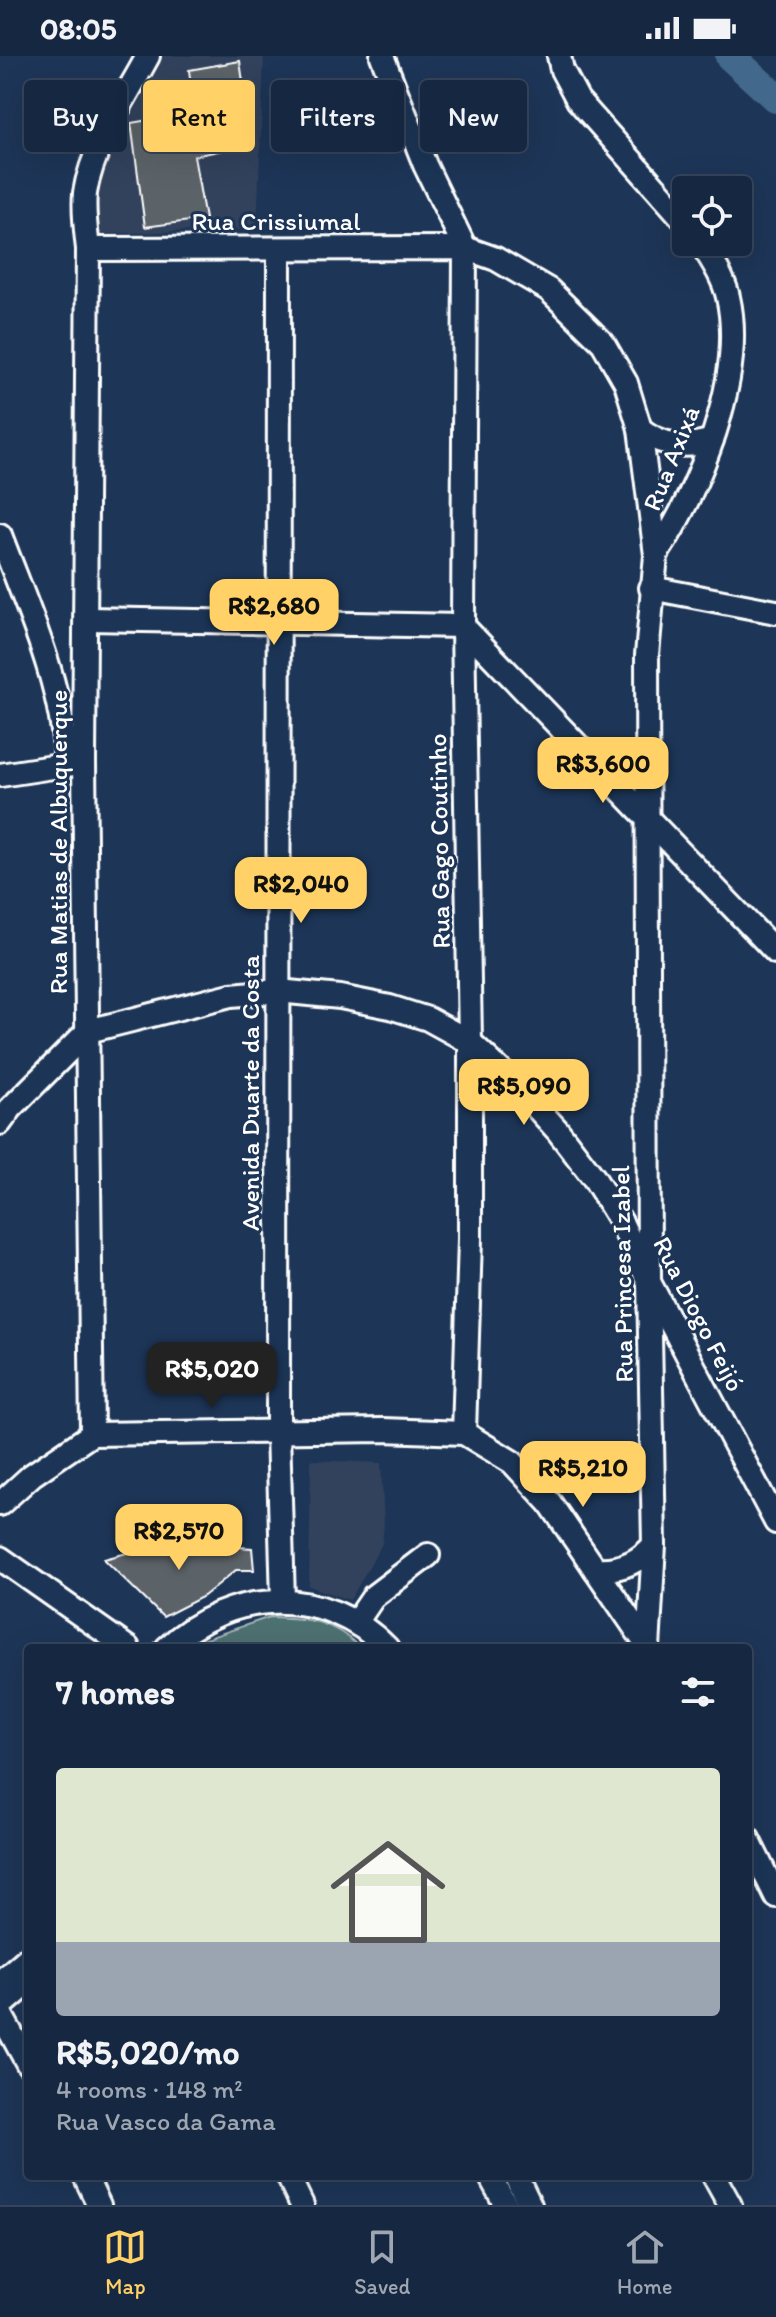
<!DOCTYPE html>
<html lang="en">
<head>
<meta charset="utf-8">
<style>
	body { margin:0; font-family:Itim,sans-serif; background:#23344c; color:#f1f3f6; height:100vh; display:flex; flex-direction:column; font-size:30px; white-space:nowrap }
	* { box-sizing:border-box; margin:0 }
	p { font-size:26px; color:#9ea6b1 }
	.icon { flex:none; width:44px; height:44px; fill:none; stroke:currentColor; stroke-width:2; stroke-linecap:round; stroke-linejoin:round }
	.map { position:relative; flex:1; overflow:hidden }
	.side { position:absolute; left:24px; top:1588px; width:728px; height:536px; display:flex; flex-direction:column; background:#162841; border-radius:8px; box-shadow:0 8px 32px #0002,0 0 0 2px #35445a }
	.side>* { flex:none }
	.hud { position:absolute; left:24px; top:24px; width:728px; height:72px; display:flex; gap:16px }
	.fabs { position:absolute; left:672px; top:120px; display:grid; gap:16px }
	.fabs a { display:grid; place-items:center; width:80px; height:80px; border-radius:8px; background:#162841; box-shadow:0 8px 32px #0002,0 0 0 2px #35445a; font-size:40px }
	.price { position:absolute; translate:-50% -68px; padding:0 18px; border-radius:16px; background:#ffd166; color:#111; font-size:26px; line-height:52px; filter:drop-shadow(0 2px 4px #0008) }
	.price::after { content:''; position:absolute; left:50%; top:48px; width:24px; height:18px; margin-left:-12px; background:inherit; clip-path:polygon(0 0,100% 0,50% 100%) }
	.price.on { background:#222; color:#fff }
	ul { padding:0; list-style:none }
	li { display:grid; align-content:center; gap:16px; height:424px; padding:0 32px }
	li span { display:grid; place-items:center; height:248px; border-radius:8px; color:#555 }
	li>.icon { margin-inline-start:auto }
	span .icon { width:144px; height:144px; fill:#fffc; stroke-width:1 }
	li b { font-size:34px }
	h2 { display:flex; justify-content:space-between; align-items:center; height:96px; padding:0 32px; font-size:34px }
	.pill { padding:0 28px; border-radius:8px; background:#162841; box-shadow:0 8px 32px #0002,0 0 0 2px #35445a; font-size:28px; line-height:72px }
	.pill.on { background:#ffd166; color:#111 }
	.status { display:flex; justify-content:space-between; align-items:center; height:56px; padding:0 40px; background:#162841; direction:ltr }
	.status svg { height:22px; fill:currentColor }
	.tab-bar { display:flex; justify-content:space-around; align-items:center; height:112px; border-top:2px solid #35445a; background:#162841; font-size:22px; color:#9ea6b1 }
	.tab-bar a { display:grid; justify-items:center; gap:4px }
	.tab-bar .on { color:#ffd166 }
	.map>svg:first-child { display:block }
	.built { fill:#30435c }
	.green { fill:#4d6f71; stroke:#a6b7b8; stroke-width:2 }
	.lines { fill:none; stroke-linecap:round; stroke-linejoin:round }
	.river { stroke:#43688b; stroke-width:30 }
	.building { fill:#5c6368; stroke:#fff; stroke-width:2 }
	.minor-casing { stroke:#fff; stroke-width:28 }
	.minor { stroke:#1d3557; stroke-width:22 }
	.labels { text-anchor:middle; stroke-width:6; stroke-linejoin:round; paint-order:stroke }
	.street-label { font-size:26px; fill:#fff; stroke:#1d3557 }
</style>
</head>
<body>
<div class="status"><b>08:05</b><svg viewBox="0 0 49 12"><path d="M0 12V9h3v3zM5 12V6h3v6zM10 12V3h3v9zM15 12V0h3v12zM26 1h20v11H26zM47 4h2v5h-2z"/></svg></div>
<div class="map">
<svg width="776" height="2149" viewBox="0 0 776 2149">
	<rect width="100%" height="100%" fill="#1d3557"/>
	<filter id="ink" filterUnits="userSpaceOnUse"><feTurbulence type="fractalNoise" baseFrequency=".0125" numOctaves="2"/><feDisplacementMap in="SourceGraphic" scale="16" xChannelSelector="R" yChannelSelector="G"/><feConvolveMatrix kernelMatrix="1 2 1 2 8 2 1 2 1" color-interpolation-filters="sRGB"/></filter>
	<g filter="url(#ink)">
		<g class="built">
			<path d="M 163,0 L 264,0 L 257,173 L 98,178 L 96,128 Z"/>
			<path d="M 311,1404 L 381,1407 L 384,1469 L 382,1488 L 350,1544 L 309,1530 Z"/>
		</g>
		<path class="green" d="M 270,1561 C 307,1562 333,1564 360,1592 L 195,1592 L 202,1584 Z"/>
		<g class="lines">
			<path class="river" d="M 730,0 L 776,42"/>
		</g>
		<g class="building">
			<path d="M 240,5 L 252,88 L 194,100 L 205,163 L 145,171 L 131,67 L 194,56 L 189,14 Z"/>
			<path d="M 180,1487 L 252,1492 L 254,1514 L 236,1514 L 204,1540 L 163,1561 L 104,1503 L 150,1491 Z"/>
		</g>
		<g class="lines">
			<g class="minor-casing">
				<g id="minor">
					<path d="M 382,0 L 425,109 L 465,192 L 463,570 L 470,986 L 470,1183 L 464,1377"/>
					<path d="M 559,0 L 562,14 L 578,44 L 686,166"/>
					<path d="M 88,193 L 465,192 L 496,203 L 549,234 L 603,287 L 626,327 L 640,373 L 656,499 L 647,599 L 649,1226 L 654,1489 L 648,1592"/>
					<path d="M 279,193 L 278,1376 L 283,1544"/>
					<path d="M 640,373 C 662,390 685,393 712,384"/>
					<path d="M 0,479 C 28,554 63,628 66,708"/>
					<path d="M 656,499 C 699,435 746,319 728,241 C 724,222 711,202 700,186"/>
					<path d="M 651,532 L 776,556"/>
					<path d="M 87,563 L 463,570 L 776,896"/>
					<path d="M 0,719 L 79,707"/>
					<path d="M 0,1067 L 11,1052 L 88,975 L 231,939 L 278,935 L 340,941 L 390,951 L 428,963 L 470,986 L 519,1032 L 558,1075 L 594,1122 L 621,1166 L 649,1226 L 776,1466"/>
					<path d="M 92,1378 L 84,706 L 88,193 C 86,175 83,155 85,137 C 92,91 126,41 148,0"/>
					<path d="M 0,1448 L 32,1419 L 92,1378 L 383,1374 L 464,1377 L 512,1406 L 550,1447 L 647,1589"/>
					<path d="M 0,1502 L 128,1592"/>
					<path d="M 595,1513 C 619,1515 638,1507 654,1489"/>
					<path d="M 357,1565 L 374,1540 L 428,1499"/>
					<path d="M 167,1592 C 230,1532 326,1529 387,1592"/>
					<path d="M 748,1783 L 776,1840"/>
					<path d="M 0,1926 L 28,1902"/>
					<path d="M 0,1951 L 28,1927"/>
					<path d="M 0,1957 L 28,2008"/>
					<path d="M 85,2120 L 99,2149"/>
					<path d="M 288,2120 L 302,2149"/>
					<path d="M 490,2120 L 506,2149"/>
					<path d="M 516,2120 L 530,2149"/>
					<path d="M 714,2120 L 730,2149"/>
				</g>
			</g>
			<use href="#minor" class="minor"/>
		</g>
	</g>
	<g class="labels">
		<g class="street-label">
			<text x="276" y="174">Rua Crissiumal</text>
			<text transform="translate(671 402) rotate(-68)" y="9">Rua Axixá</text>
			<text transform="translate(439 785) rotate(-91)" y="9">Rua Gago Coutinho</text>
			<text transform="translate(58 786) rotate(-90)" y="9">Rua Matias de Albuquerque</text>
			<text transform="translate(250 1037) rotate(-90)" y="9">Avenida Duarte da Costa</text>
			<text transform="translate(622 1218) rotate(-91)" y="9">Rua Princesa Izabel</text>
			<text transform="translate(699 1258) rotate(63)" y="9">Rua Diogo Feijó</text>
		</g>
	</g>
</svg>
<div class="fabs">
<a><svg class="icon" aria-label="locate" viewBox="0 0 24 24"><circle cx="12" cy="12" r="6"/><path d="M12 2v4M12 18v4M2 12h4M18 12h4"/></svg></a>
</div>
<b class="price" style="left:274px;top:591px">R$2,680</b>
<b class="price" style="left:603px;top:749px">R$3,600</b>
<b class="price" style="left:301px;top:869px">R$2,040</b>
<b class="price" style="left:524px;top:1071px">R$5,090</b>
<b class="price on" style="left:212px;top:1354px">R$5,020</b>
<b class="price" style="left:583px;top:1453px">R$5,210</b>
<b class="price" style="left:179px;top:1516px">R$2,570</b>
<div class="hud">
<a class="pill">Buy</a>
<a class="pill on">Rent</a>
<a class="pill">Filters</a>
<a class="pill">New</a>
</div>
<section class="side">
<h2>7 homes<svg class="icon" aria-label="filters" viewBox="0 0 24 24"><path d="M4 7h16M4 17h16"/><circle cx="9" cy="7" r="2"/><circle cx="15" cy="17" r="2"/></svg></h2>
<ul>
<li><span style="background:linear-gradient(#dfe7d0 70%,#9aa5b1 0)"><svg class="icon" aria-label="home" viewBox="0 0 24 24"><path d="M3 11l9-7 9 7M6 9v11h12V9"/></svg></span><div><b>R$5,020/mo</b><p>4 rooms · 148 m²</p><p>Rua Vasco da Gama</p></div></li>
</ul>
</section>
</div>
<nav class="tab-bar">
<a class="on"><svg class="icon" aria-label="map" viewBox="0 0 24 24"><path d="M3 6l6-2 6 2 6-2v14l-6 2-6-2-6 2zM9 4v14M15 6v14"/></svg>Map</a>
<a><svg class="icon" aria-label="saved" viewBox="0 0 24 24"><path d="M7 4h10v16l-5-4-5 4z"/></svg>Saved</a>
<a><svg class="icon" aria-label="home" viewBox="0 0 24 24"><path d="M3 11l9-7 9 7M6 9v11h12V9"/></svg>Home</a>
</nav>
</body>
</html>
